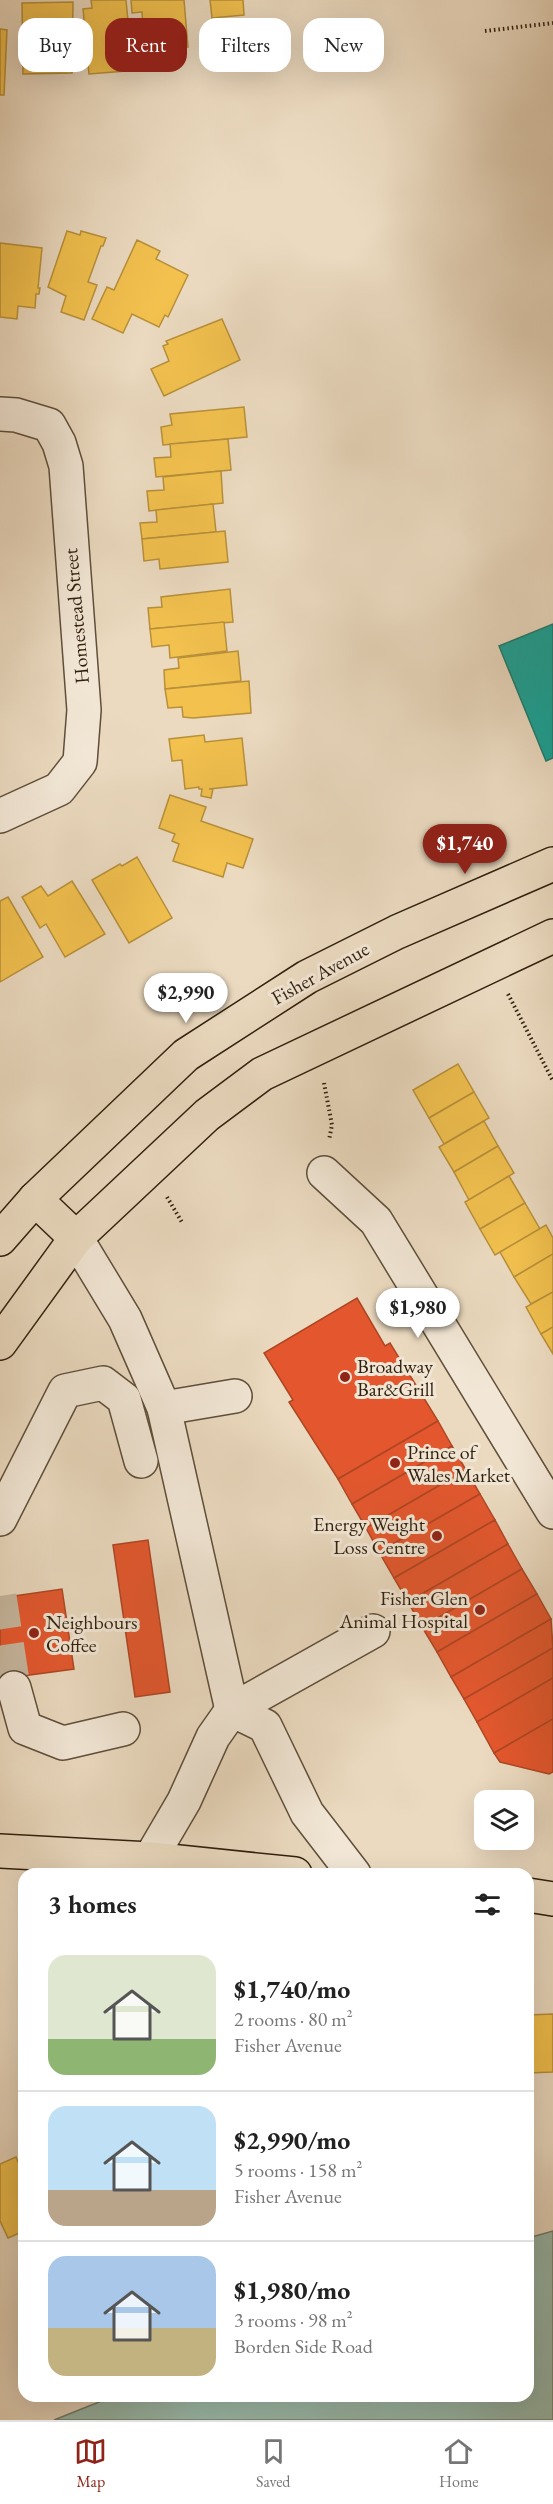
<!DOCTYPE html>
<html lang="en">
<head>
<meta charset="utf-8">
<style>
	body { margin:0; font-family:"EB Garamond",serif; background:#f6f6f6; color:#222; height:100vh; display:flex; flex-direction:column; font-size:22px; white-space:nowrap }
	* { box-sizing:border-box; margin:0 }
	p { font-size:20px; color:#767676 }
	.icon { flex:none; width:33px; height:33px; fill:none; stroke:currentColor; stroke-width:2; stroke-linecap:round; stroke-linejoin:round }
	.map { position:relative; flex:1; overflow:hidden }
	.drawer { position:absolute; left:18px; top:1868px; width:516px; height:534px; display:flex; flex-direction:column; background:#fff; border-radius:18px; box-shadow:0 6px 24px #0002 }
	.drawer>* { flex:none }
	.banner { position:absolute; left:18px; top:18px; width:518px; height:54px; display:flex; gap:12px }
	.fabs { position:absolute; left:474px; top:1790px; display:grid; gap:12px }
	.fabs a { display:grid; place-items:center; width:60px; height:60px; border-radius:12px; background:#fff; box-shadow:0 6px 24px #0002; font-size:30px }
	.price { position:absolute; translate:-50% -51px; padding:0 14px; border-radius:21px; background:#fff; color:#222; font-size:20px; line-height:39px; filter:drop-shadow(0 2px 3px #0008) }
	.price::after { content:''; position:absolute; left:50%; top:36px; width:18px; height:14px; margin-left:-9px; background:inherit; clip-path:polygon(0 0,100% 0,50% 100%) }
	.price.current { background:#8f2418; color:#fff }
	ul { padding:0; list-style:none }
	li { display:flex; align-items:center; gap:18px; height:150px; padding:0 30px }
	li+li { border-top:2px solid #e0e0e0 }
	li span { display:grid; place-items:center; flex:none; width:168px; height:120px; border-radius:18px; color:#555 }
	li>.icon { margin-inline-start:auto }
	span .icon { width:72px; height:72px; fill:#fffc; stroke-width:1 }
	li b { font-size:26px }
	h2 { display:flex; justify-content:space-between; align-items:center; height:72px; padding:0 30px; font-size:26px }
	.tag { padding:0 21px; border-radius:18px; background:#fff; box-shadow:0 6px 24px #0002; font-size:21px; line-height:54px }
	.tag.current { background:#8f2418; color:#fff }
	.tab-bar { display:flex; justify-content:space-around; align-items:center; height:84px; border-top:2px solid #e0e0e0; background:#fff; font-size:16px; color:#767676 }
	.tab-bar a { display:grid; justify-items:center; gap:3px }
	.tab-bar .current { color:#8f2418 }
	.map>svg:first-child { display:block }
	.water { fill:#99bbad; stroke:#6f7d6d; stroke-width:1.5 }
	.homes { fill:#f2c14e; stroke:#b8903a; stroke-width:1.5 }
	.shops { fill:#e4572e; stroke:#ae4624; stroke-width:1.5 }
	.public { fill:#17a398; stroke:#1e7b6e; stroke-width:1.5 }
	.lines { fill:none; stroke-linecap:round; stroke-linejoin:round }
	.minor-tunnel { stroke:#c5b59c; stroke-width:33; stroke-dasharray:33 16; stroke-linecap:butt }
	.minor-casing { stroke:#5e4e3a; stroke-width:36 }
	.major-casing { stroke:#2f1f0d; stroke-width:36 }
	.path { stroke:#2f1f0d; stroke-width:4; stroke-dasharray:1.5 3; stroke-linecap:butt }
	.minor { stroke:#f2e7d6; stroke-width:33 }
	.major { stroke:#ebdac0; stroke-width:33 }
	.poi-dot { fill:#8f2418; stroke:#f2e7d6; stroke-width:2 }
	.labels { text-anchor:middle; stroke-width:6; stroke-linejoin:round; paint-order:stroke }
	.street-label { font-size:20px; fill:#2f1f0d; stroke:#f2e7d6 }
	.poi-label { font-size:20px; fill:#2f1f0d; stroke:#f2e7d6; text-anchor:start }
</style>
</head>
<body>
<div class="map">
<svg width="553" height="2420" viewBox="0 0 553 2420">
	<rect width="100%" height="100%" fill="#ebdac0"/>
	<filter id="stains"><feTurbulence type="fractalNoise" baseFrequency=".00333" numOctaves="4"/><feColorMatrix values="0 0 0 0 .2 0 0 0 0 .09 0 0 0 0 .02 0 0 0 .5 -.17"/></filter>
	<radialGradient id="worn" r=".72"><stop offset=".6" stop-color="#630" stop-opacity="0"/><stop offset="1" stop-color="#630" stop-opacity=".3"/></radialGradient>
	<path class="water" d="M 553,2231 L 553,2420 L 54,2420 L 114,2396 L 528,2396 L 528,2238 Z"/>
	<g class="homes">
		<path d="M 91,0 L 126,0 L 128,21 L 121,22 L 126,71 L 89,74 L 83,9 L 92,8 Z"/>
		<path d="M 131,0 L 184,0 L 188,47 L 144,50 L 142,12 L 132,13 Z"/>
		<path d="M 210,0 L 243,0 L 244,15 L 212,18 Z"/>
		<path d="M 73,2 L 72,73 L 23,74 L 22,3 Z"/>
		<path d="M 0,29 L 7,30 L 4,95 L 0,95 Z"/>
		<path d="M 67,231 L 80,235 L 81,231 L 106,238 L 103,246 L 101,246 L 88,282 L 97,285 L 84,320 L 61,312 L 66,296 L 48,287 Z"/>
		<path d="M 137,240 L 160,251 L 156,259 L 188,275 L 168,317 L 165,315 L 159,327 L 132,314 L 123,333 L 92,319 L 107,287 L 114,290 Z"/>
		<path d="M 0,243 L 42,248 L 38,288 L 40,288 L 39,294 L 36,294 L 35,308 L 18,306 L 17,319 L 0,317 Z"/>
		<path d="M 222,319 L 240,360 L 164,396 L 151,369 L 169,361 L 163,346 L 168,344 L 166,341 Z"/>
		<path d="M 244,407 L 247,437 L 163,445 L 161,427 L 172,425 L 170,414 Z"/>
		<path d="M 228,439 L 231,470 L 156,477 L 154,458 L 171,457 L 170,444 Z"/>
		<path d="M 221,471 L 223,503 L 149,511 L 147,491 L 164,490 L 163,477 Z"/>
		<path d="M 213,504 L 216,532 L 142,539 L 140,523 L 157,522 L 156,510 Z"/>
		<path d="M 225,531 L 228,562 L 160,569 L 159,559 L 144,561 L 142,539 Z"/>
		<path d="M 230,589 L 233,622 L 150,629 L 148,608 L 162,607 L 161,597 Z"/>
		<path d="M 224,622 L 227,651 L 170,658 L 169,645 L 152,647 L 150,629 Z"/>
		<path d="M 238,651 L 241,681 L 165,689 L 164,670 L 179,668 L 178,658 Z"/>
		<path d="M 249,681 L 251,713 L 193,718 L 183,717 L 182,707 L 168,708 L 165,689 Z"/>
		<path d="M 204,735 L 205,742 L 242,738 L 247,785 L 209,789 L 213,789 L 211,798 L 201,796 L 202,789 L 199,789 L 199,787 L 185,789 L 182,760 L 172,761 L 169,739 Z"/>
		<path d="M 170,795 L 206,807 L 201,821 L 253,839 L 243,868 L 227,863 L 223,877 L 173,861 L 179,844 L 172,841 L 175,834 L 159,828 Z"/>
		<path d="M 137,857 L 172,918 L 129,943 L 92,880 L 120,864 L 122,866 Z"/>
		<path d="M 72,881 L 105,934 L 65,957 L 46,924 L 40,928 L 22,897 L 41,886 L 48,896 Z"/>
		<path d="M 8,897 L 43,957 L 0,982 L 0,901 Z"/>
		<path d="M 458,1064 L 474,1092 L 429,1118 L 413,1090 Z"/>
		<path d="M 474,1092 L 489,1118 L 444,1144 L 429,1118 Z"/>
		<path d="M 484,1121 L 498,1146 L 454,1172 L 439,1147 Z"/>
		<path d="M 498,1146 L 514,1173 L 469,1200 L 454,1172 Z"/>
		<path d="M 509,1176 L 525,1203 L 480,1229 L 465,1202 Z"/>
		<path d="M 525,1203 L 540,1229 L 495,1255 L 480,1229 Z"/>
		<path d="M 546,1225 L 553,1238 L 553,1254 L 514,1277 L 500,1252 Z"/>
		<path d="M 553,1254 L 553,1292 L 531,1304 L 514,1277 Z"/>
		<path d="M 553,1292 L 553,1327 L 541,1334 L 526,1307 Z"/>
		<path d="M 553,1327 L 553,1354 L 541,1334 Z"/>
		<path d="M 553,2014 L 553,2072 L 528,2073 L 528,2015 Z"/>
		<path d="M 16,2157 L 22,2171 L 24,2171 L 24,2231 L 8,2238 L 0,2221 L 0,2164 Z"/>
	</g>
	<g class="shops">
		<path d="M 357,1298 L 385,1346 L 390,1343 L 438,1421 L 338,1479 L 289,1402 L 293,1400 L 264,1353 Z"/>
		<path d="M 438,1421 L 452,1446 L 352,1504 L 338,1479 Z"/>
		<path d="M 452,1446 L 466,1470 L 366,1528 L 352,1504 Z"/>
		<path d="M 466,1470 L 480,1494 L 379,1552 L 366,1528 Z"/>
		<path d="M 480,1494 L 495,1520 L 394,1578 L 379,1552 Z"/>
		<path d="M 495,1520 L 508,1544 L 408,1602 L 394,1578 Z"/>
		<path d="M 148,1540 L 170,1692 L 135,1697 L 113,1545 Z"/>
		<path d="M 508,1544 L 522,1569 L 422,1627 L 408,1602 Z"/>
		<path d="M 522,1569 L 537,1594 L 437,1652 L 422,1627 Z"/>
		<path d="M 62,1589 L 74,1669 L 0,1679 L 0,1598 Z"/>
		<path d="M 537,1594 L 551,1619 L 451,1677 L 437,1652 Z"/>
		<path d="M 551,1619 L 553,1648 L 464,1699 L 451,1677 Z"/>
		<path d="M 553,1648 L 553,1678 L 477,1722 L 464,1699 Z"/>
		<path d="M 553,1678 L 553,1719 L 494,1753 L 477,1722 Z"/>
		<path d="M 553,1719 L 553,1772 L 549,1774 L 500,1762 L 494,1753 Z"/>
	</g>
	<path class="public" d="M 553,624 L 553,758 L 546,761 L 499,646 Z"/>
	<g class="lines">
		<path class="minor-tunnel" d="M 0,1596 L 14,1688"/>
		<g class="minor-casing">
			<g id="minor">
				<path d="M 0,414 L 16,415 L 49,425 L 59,443 L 66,466 L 84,710 L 80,762 L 59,789 L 0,816"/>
				<path d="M 324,1173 L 376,1221 L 553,1512"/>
				<path d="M 76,1238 L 125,1319 L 164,1408 L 232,1710 L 373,1631"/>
				<path d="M 164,1408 L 235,1396"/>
				<path d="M 0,1519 L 65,1391 L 103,1383 L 124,1399 L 141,1461"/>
				<path d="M 14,1688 L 25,1728 L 63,1743 L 123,1729"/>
				<path d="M 150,1859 L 184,1801 L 213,1737 L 232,1710 L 265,1726 L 307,1813 L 354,1874"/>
			</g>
		</g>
		<g class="major-casing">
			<g id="major">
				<path d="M 35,1199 L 76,1238"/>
				<path d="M 0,1239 L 35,1199 L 186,1055 L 307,977 L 397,932 L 553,864"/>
				<path d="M 0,1343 L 76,1238 L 207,1115 L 262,1074 L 553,936"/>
				<path d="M 0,1851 L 150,1859 L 295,1874"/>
				<path d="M 528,1895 L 553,1899"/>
			</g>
		</g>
		<g class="path">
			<path d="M 485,31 L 553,23"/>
			<path d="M 508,994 L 553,1081"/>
			<path d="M 324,1083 L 332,1125 L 329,1140"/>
			<path d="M 167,1197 L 183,1224"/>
		</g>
		<use href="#minor" class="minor"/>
		<use href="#major" class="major"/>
	</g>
	<g class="poi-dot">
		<circle cx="345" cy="1377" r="6"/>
		<circle cx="395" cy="1463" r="6"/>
		<circle cx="437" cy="1536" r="6"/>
		<circle cx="480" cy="1610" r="6"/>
		<circle cx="34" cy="1633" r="6"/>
	</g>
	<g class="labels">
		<g class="street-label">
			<text transform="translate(76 616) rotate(-95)" y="7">Homestead Street</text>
			<text transform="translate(320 973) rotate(-29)" y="7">Fisher Avenue</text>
		</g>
		<g class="poi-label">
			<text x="357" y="1373">Broadway<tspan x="357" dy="23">Bar&amp;Grill</tspan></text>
			<text x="407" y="1459">Prince of<tspan x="407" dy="23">Wales Market</tspan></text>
			<text x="425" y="1531" text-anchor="end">Energy Weight<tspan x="425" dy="23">Loss Centre</tspan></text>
			<text x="468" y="1605" text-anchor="end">Fisher Glen<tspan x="468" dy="23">Animal Hospital</tspan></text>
			<text x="46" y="1629">Neighbours<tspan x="46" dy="23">Coffee</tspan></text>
		</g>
	</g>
	<rect width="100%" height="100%" filter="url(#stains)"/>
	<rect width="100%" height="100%" fill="url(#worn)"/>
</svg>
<div class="fabs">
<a><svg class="icon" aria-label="layers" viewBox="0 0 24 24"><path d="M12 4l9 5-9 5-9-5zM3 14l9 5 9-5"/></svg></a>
</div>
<b class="price current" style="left:465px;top:875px">$1,740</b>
<b class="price" style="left:186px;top:1024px">$2,990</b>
<b class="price" style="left:418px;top:1339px">$1,980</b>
<div class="banner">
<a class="tag">Buy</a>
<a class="tag current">Rent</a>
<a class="tag">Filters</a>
<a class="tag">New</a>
</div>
<section class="drawer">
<h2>3 homes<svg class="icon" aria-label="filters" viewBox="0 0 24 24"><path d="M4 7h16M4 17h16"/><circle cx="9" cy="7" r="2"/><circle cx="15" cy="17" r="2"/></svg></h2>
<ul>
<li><span style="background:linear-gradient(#dfe7d0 70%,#8fb573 0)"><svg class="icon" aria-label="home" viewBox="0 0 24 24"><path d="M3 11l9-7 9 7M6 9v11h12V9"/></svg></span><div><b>$1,740/mo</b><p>2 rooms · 80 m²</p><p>Fisher Avenue</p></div></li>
<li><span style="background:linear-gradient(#bfe0f5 70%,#b9a48a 0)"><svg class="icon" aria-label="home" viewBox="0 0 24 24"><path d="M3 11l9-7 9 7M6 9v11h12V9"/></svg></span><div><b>$2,990/mo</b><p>5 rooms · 158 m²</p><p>Fisher Avenue</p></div></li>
<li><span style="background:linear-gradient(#a9c7e8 60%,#c2b280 0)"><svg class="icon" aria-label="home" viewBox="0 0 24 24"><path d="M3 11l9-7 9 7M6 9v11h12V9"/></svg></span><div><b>$1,980/mo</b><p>3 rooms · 98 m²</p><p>Borden Side Road</p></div></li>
</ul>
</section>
</div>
<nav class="tab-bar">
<a class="current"><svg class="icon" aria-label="map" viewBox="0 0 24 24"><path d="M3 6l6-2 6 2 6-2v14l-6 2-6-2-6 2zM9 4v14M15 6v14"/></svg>Map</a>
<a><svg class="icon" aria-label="saved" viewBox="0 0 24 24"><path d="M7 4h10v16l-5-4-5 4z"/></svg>Saved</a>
<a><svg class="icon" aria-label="home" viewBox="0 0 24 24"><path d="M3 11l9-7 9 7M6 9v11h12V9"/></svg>Home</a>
</nav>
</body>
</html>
